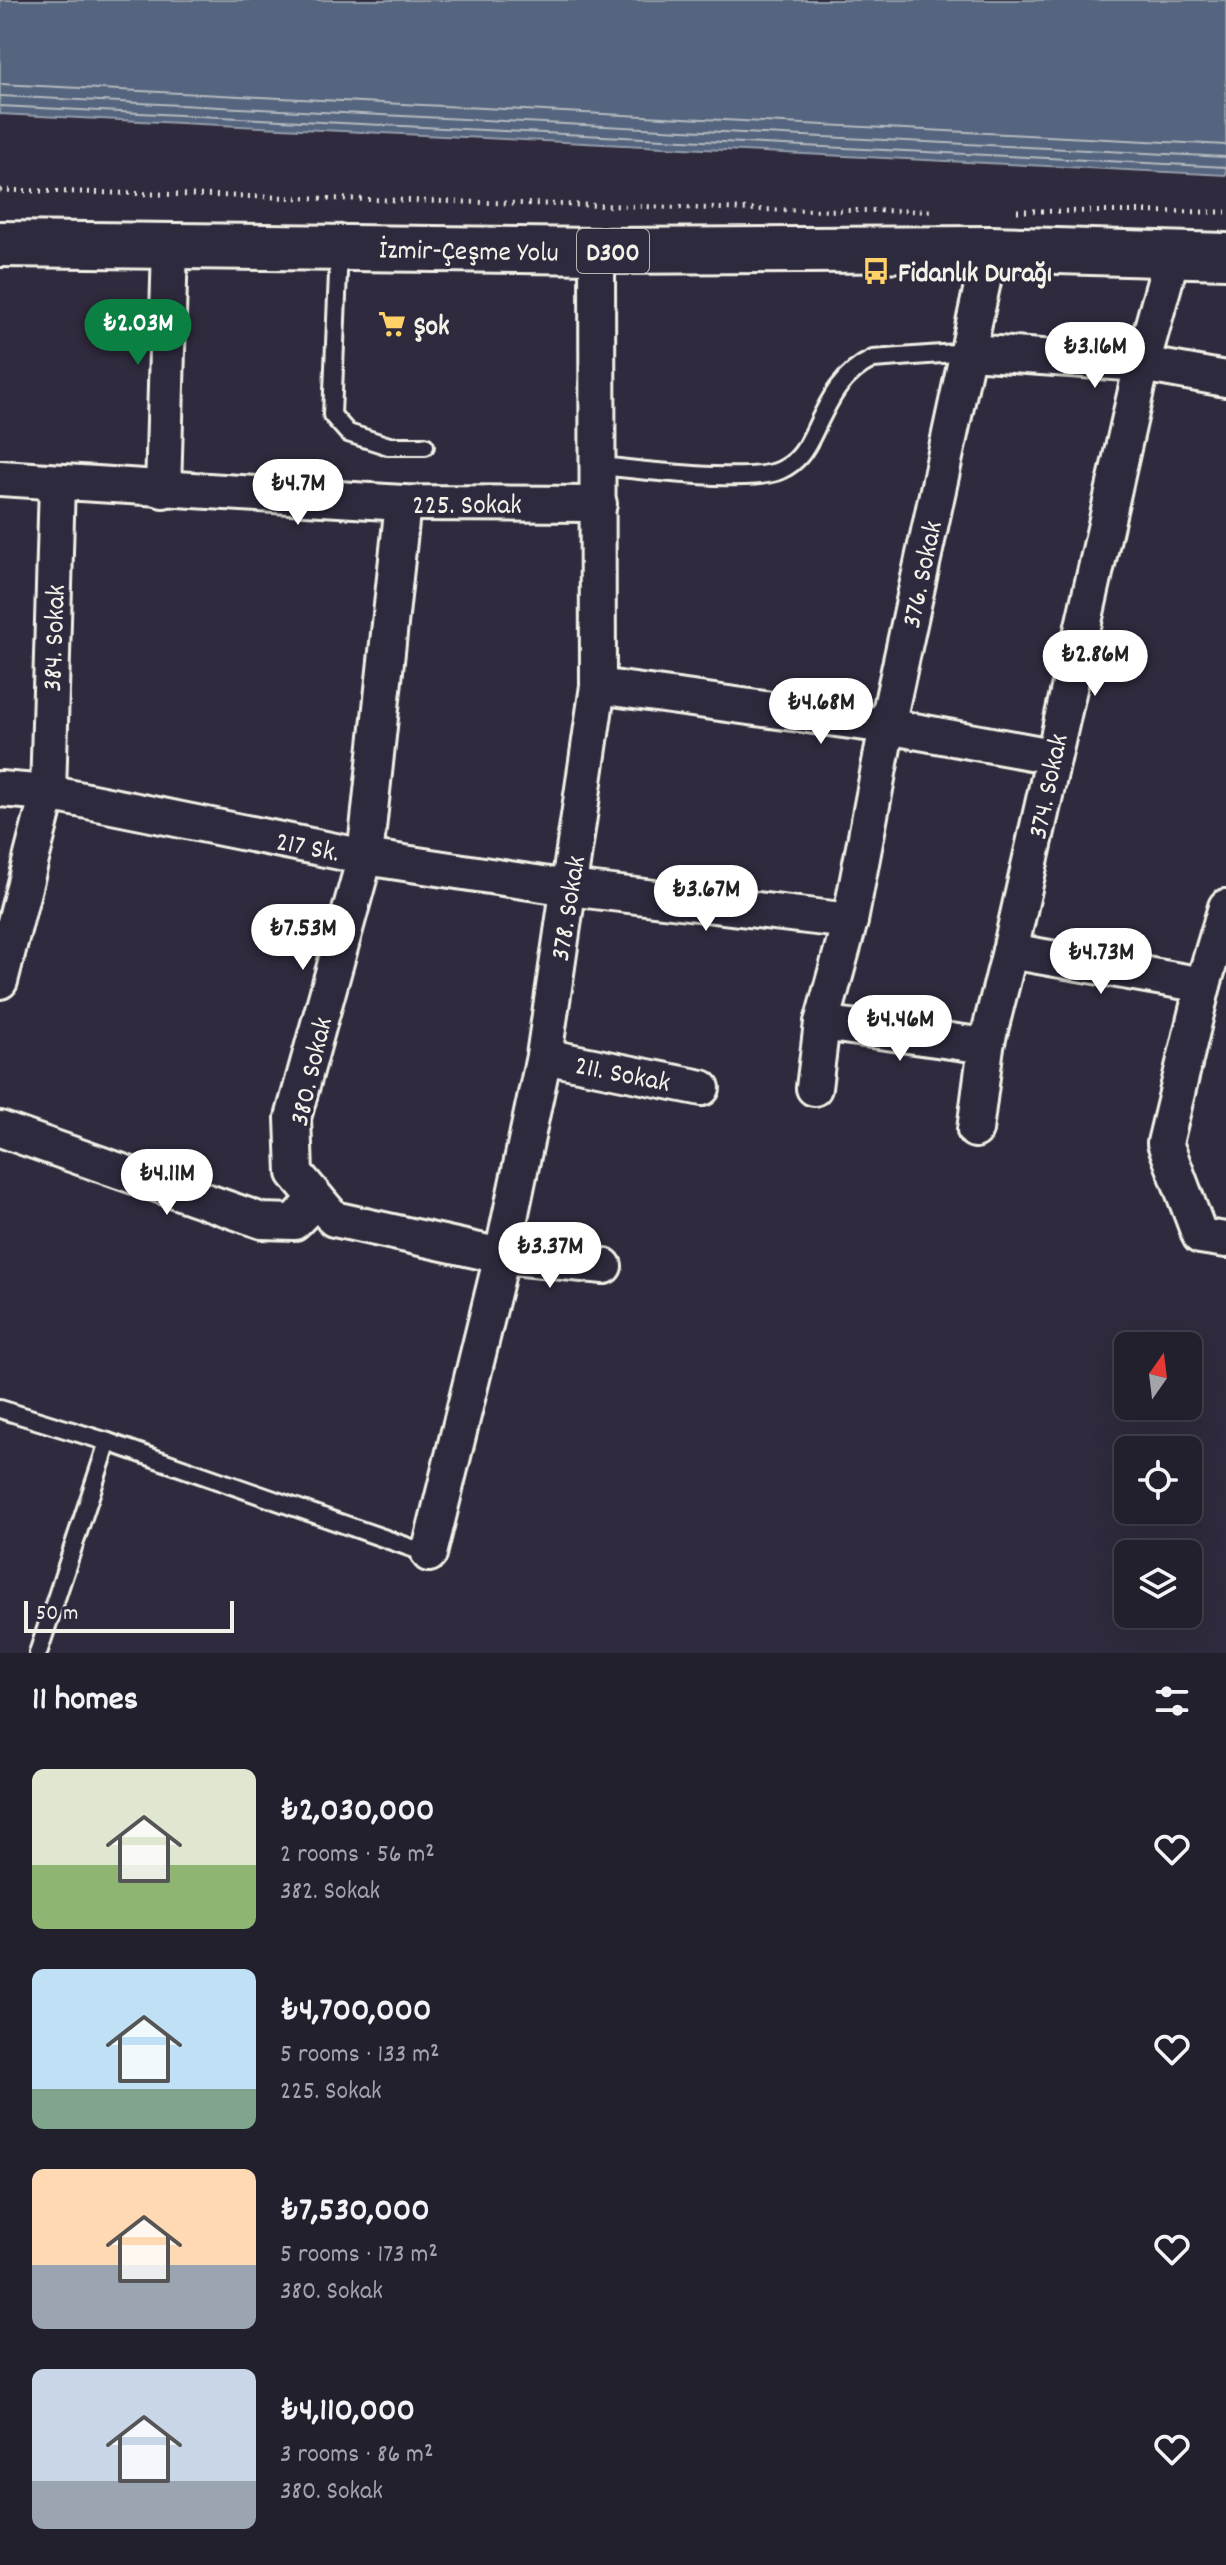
<!DOCTYPE html>
<html lang="en">
<head>
<meta charset="utf-8">
<style>
	body { margin:0; font-family:Dekko,sans-serif; background:#2b2836; color:#f1f3f6; height:100vh; display:flex; flex-direction:column; font-size:30px; white-space:nowrap }
	* { box-sizing:border-box; margin:0 }
	p { font-size:26px; color:#a3a3aa }
	.icon { flex:none; width:44px; height:44px; fill:none; stroke:currentColor; stroke-width:2; stroke-linecap:round; stroke-linejoin:round }
	.map { position:relative; height:1653px; overflow:hidden }
	.drawer { display:flex; flex-direction:column; background:#23202e; flex:1 }
	.drawer>* { flex:none }
	.needle { width:52px; rotate:14deg }
	.controls { position:absolute; left:1114px; top:1332px; display:grid; gap:16px }
	.controls a { display:grid; place-items:center; width:88px; height:88px; border-radius:12px; background:#23202e; box-shadow:0 8px 32px #0002,0 0 0 2px #403e4a; font-size:40px }
	.scale { position:absolute; left:24px; bottom:20px; width:210px; box-sizing:border-box; padding-left:8px; border:4px solid #f4f1e8; border-top:0; font-size:22px; line-height:28px; white-space:nowrap; color:#f4f1e8; -webkit-text-stroke:6px #2f2a3d; paint-order:stroke }
	.price { position:absolute; translate:-50% -68px; padding:0 18px; border-radius:28px; background:#fff; color:#222; font-size:26px; line-height:52px; filter:drop-shadow(0 2px 4px #0008) }
	.price::after { content:''; position:absolute; left:50%; top:48px; width:24px; height:18px; margin-left:-12px; background:inherit; clip-path:polygon(0 0,100% 0,50% 100%) }
	.price.selected { background:#0b8043; color:#fff }
	ul { padding:0; list-style:none }
	li { display:flex; align-items:center; gap:24px; height:200px; padding:0 32px }
	li span { display:grid; place-items:center; flex:none; width:224px; height:160px; border-radius:12px; color:#555 }
	li>.icon { margin-inline-start:auto }
	span .icon { width:96px; height:96px; fill:#fffc; stroke-width:1 }
	li b { font-size:34px }
	h2 { display:flex; justify-content:space-between; align-items:center; height:96px; padding:0 32px; font-size:34px }
	.map>svg:first-child { display:block }
	.water { fill:#54657f; stroke:#949da9; stroke-width:2 }
	.lines { fill:none; stroke-linecap:round; stroke-linejoin:round }
	.shore { stroke:#b4b9be; stroke-width:2 }
	.service-casing { stroke:#f4f1e8; stroke-width:22 }
	.minor-casing { stroke:#f4f1e8; stroke-width:40 }
	.trunk-casing { stroke:#f4f1e8; stroke-width:50 }
	.path { stroke:#f4f1e8; stroke-width:5; stroke-dasharray:2 6; stroke-linecap:butt }
	.service { stroke:#2f2a3d; stroke-width:16 }
	.minor { stroke:#2f2a3d; stroke-width:34 }
	.trunk { stroke:#2f2a3d; stroke-width:44 }
	.labels { text-anchor:middle; stroke-width:6; stroke-linejoin:round; paint-order:stroke }
	.shield { fill:#2f2a3d; stroke:#b9b5b5; stroke-width:2 }
	.shield-label { font-size:26px; font-weight:bold; fill:#f4f1e8 }
	.street-label { font-size:28px; fill:#f4f1e8; stroke:#2f2a3d }
	.poi-label { font-size:28px; font-weight:bold; fill:#f4f1e8; stroke:#2f2a3d; text-anchor:start }
</style>
</head>
<body>
<div class="map">
<svg width="1226" height="1653" viewBox="0 0 1226 1653">
	<rect width="100%" height="100%" fill="#2f2a3d"/>
	<filter id="ink" filterUnits="userSpaceOnUse"><feTurbulence type="fractalNoise" baseFrequency=".0125" numOctaves="2"/><feDisplacementMap in="SourceGraphic" scale="16" xChannelSelector="R" yChannelSelector="G"/><feConvolveMatrix kernelMatrix="1 2 1 2 8 2 1 2 1" color-interpolation-filters="sRGB"/></filter>
	<g filter="url(#ink)">
		<path class="water" d="M 0,0 L 1226,0 L 1226,175 L 0,114 Z"/>
		<g class="lines">
			<g class="shore">
				<path d="M 0,84 L 1226,145"/>
				<path d="M 0,96 L 1226,157"/>
				<path d="M 0,106 L 1226,167"/>
			</g>
			<g class="service-casing">
				<g id="service">
					<path d="M 339,249 L 332,415 L 348,433 L 389,446 L 425,446"/>
					<path d="M 598,466 C 637,469 751,485 781,470 C 798,462 805,450 813,434 C 828,403 840,374 873,359 L 969,352"/>
					<path d="M 0,1409 L 108,1442 L 429,1554"/>
					<path d="M 38,1653 L 108,1442"/>
				</g>
			</g>
			<g class="minor-casing">
				<g id="minor">
					<path d="M 969,352 L 1142,364 L 1226,379"/>
					<path d="M 0,478 L 403,503 L 599,504"/>
					<path d="M 163,490 L 170,246"/>
					<path d="M 403,503 L 365,857 L 293,1118 L 295,1173 L 334,1219 L 502,1256 L 604,1266"/>
					<path d="M 598,686 L 887,726 L 1052,756"/>
					<path d="M 0,789 L 48,793 L 365,857 L 569,888 L 850,921"/>
					<path d="M 1226,907 L 1203,985 L 1165,1143 L 1200,1236 L 1226,1240"/>
					<path d="M 1010,951 L 1203,985"/>
					<path d="M 0,981 L 48,793 L 57,483"/>
					<path d="M 822,1023 L 986,1046"/>
					<path d="M 544,1056 L 702,1088"/>
					<path d="M 814,1088 L 822,1023 L 850,921 L 887,726 L 990,249"/>
					<path d="M 0,1129 L 262,1221 L 294,1222 L 317,1199"/>
					<path d="M 975,1130 L 986,1046 L 1010,951 L 1142,364 L 1172,256"/>
					<path d="M 429,1554 L 502,1256 L 544,1056 L 598,686 L 597,251"/>
				</g>
			</g>
			<g class="trunk-casing">
				<path id="trunk" d="M 0,244 L 597,251 L 990,249 L 1226,256"/>
			</g>
			<g class="path">
				<path d="M 0,190 L 776,210 L 935,211"/>
				<path d="M 1017,211 L 1226,212"/>
			</g>
			<use href="#service" class="service"/>
			<use href="#minor" class="minor"/>
			<use href="#trunk" class="trunk"/>
		</g>
	</g>
	<defs>
		<g id="bus-bare" transform="scale(2.16)"><path d="M-5-6H5V4H4V6H2V4H-2V6H-4V4H-5ZM-3.5-4V0h7V-4ZM-3.5 1.2v1.5H-2V1.2ZM2 1.2v1.5H3.5V1.2Z" fill="#ffd166" stroke="#2f2a3d" stroke-width="2.5" paint-order="stroke"/></g>
		<g id="supermarket-bare" transform="scale(2.16)"><path d="M-6-5.5h2.5l.6 2H6L4.5 2H-2.5L-4.4-4H-6ZM-1.5 3.2a1.3 1.3 0 1 0 .1 0ZM3 3.2a1.3 1.3 0 1 0 .1 0Z" fill="#ffd166" stroke="#2f2a3d" stroke-width="2.5" paint-order="stroke"/></g>
	</defs>
	<g fill-rule="evenodd">
		<use href="#bus-bare" x="876" y="271"/>
		<use href="#supermarket-bare" x="392" y="324"/>
	</g>
	<g class="labels">
		<rect class="shield" x="577" y="229" width="72" height="44" rx="6"/>
		<g class="shield-label">
			<text x="613" y="260">D300</text>
		</g>
		<g class="street-label">
			<text transform="translate(469 249) rotate(1)" y="10">İzmir-Çeşme Yolu</text>
			<text x="467" y="513">225. Sokak</text>
			<text transform="translate(920 574) rotate(-78)" y="10">376. Sokak</text>
			<text transform="translate(52 638) rotate(-88)" y="10">384. Sokak</text>
			<text transform="translate(1046 786) rotate(-78)" y="10">374. Sokak</text>
			<text transform="translate(308 845) rotate(11)" y="10">217 Sk.</text>
			<text transform="translate(566 908) rotate(-81)" y="10">378. Sokak</text>
			<text transform="translate(309 1071) rotate(-77)" y="10">380. Sokak</text>
			<text transform="translate(623 1072) rotate(11)" y="10">211. Sokak</text>
		</g>
		<g class="poi-label">
			<text x="898" y="281">Fidanlık Durağı</text>
			<text x="414" y="334">Şok</text>
		</g>
	</g>
</svg>
<div class="controls">
<a><svg class="needle" viewBox="-14 -14 28 28"><path d="M0-13l5 13h-10z" fill="#e53935"/><path d="M0 13l5-13h-10z" fill="#a3a3aa"/></svg></a>
<a><svg class="icon" aria-label="locate" viewBox="0 0 24 24"><circle cx="12" cy="12" r="6"/><path d="M12 2v4M12 18v4M2 12h4M18 12h4"/></svg></a>
<a><svg class="icon" aria-label="layers" viewBox="0 0 24 24"><path d="M12 4l9 5-9 5-9-5zM3 14l9 5 9-5"/></svg></a>
</div>
<div class="scale">50 m</div>
<b class="price selected" style="left:138px;top:367px">₺2.03M</b>
<b class="price" style="left:1095px;top:390px">₺3.16M</b>
<b class="price" style="left:298px;top:527px">₺4.7M</b>
<b class="price" style="left:1095px;top:698px">₺2.86M</b>
<b class="price" style="left:821px;top:746px">₺4.68M</b>
<b class="price" style="left:706px;top:933px">₺3.67M</b>
<b class="price" style="left:303px;top:972px">₺7.53M</b>
<b class="price" style="left:1101px;top:996px">₺4.73M</b>
<b class="price" style="left:900px;top:1063px">₺4.46M</b>
<b class="price" style="left:167px;top:1217px">₺4.11M</b>
<b class="price" style="left:550px;top:1290px">₺3.37M</b>
</div>
<section class="drawer">
<h2>11 homes<svg class="icon" aria-label="filters" viewBox="0 0 24 24"><path d="M4 7h16M4 17h16"/><circle cx="9" cy="7" r="2"/><circle cx="15" cy="17" r="2"/></svg></h2>
<ul>
<li><span style="background:linear-gradient(#dfe7d0 60%,#8fb573 0)"><svg class="icon" aria-label="home" viewBox="0 0 24 24"><path d="M3 11l9-7 9 7M6 9v11h12V9"/></svg></span><div><b>₺2,030,000</b><p>2 rooms · 56 m²</p><p>382. Sokak</p></div><svg class="icon" aria-label="heart" viewBox="0 0 24 24"><path d="M12 20l-8-8c-3-5 5-10 8-4 3-6 11-1 8 4z"/></svg></li>
<li><span style="background:linear-gradient(#bfe0f5 75%,#7fa58c 0)"><svg class="icon" aria-label="home" viewBox="0 0 24 24"><path d="M3 11l9-7 9 7M6 9v11h12V9"/></svg></span><div><b>₺4,700,000</b><p>5 rooms · 133 m²</p><p>225. Sokak</p></div><svg class="icon" aria-label="heart" viewBox="0 0 24 24"><path d="M12 20l-8-8c-3-5 5-10 8-4 3-6 11-1 8 4z"/></svg></li>
<li><span style="background:linear-gradient(#ffd9b3 60%,#9aa5b1 0)"><svg class="icon" aria-label="home" viewBox="0 0 24 24"><path d="M3 11l9-7 9 7M6 9v11h12V9"/></svg></span><div><b>₺7,530,000</b><p>5 rooms · 173 m²</p><p>380. Sokak</p></div><svg class="icon" aria-label="heart" viewBox="0 0 24 24"><path d="M12 20l-8-8c-3-5 5-10 8-4 3-6 11-1 8 4z"/></svg></li>
<li><span style="background:linear-gradient(#c9d6e8 70%,#9aa5b1 0)"><svg class="icon" aria-label="home" viewBox="0 0 24 24"><path d="M3 11l9-7 9 7M6 9v11h12V9"/></svg></span><div><b>₺4,110,000</b><p>3 rooms · 86 m²</p><p>380. Sokak</p></div><svg class="icon" aria-label="heart" viewBox="0 0 24 24"><path d="M12 20l-8-8c-3-5 5-10 8-4 3-6 11-1 8 4z"/></svg></li>
</ul>
</section>
</body>
</html>
